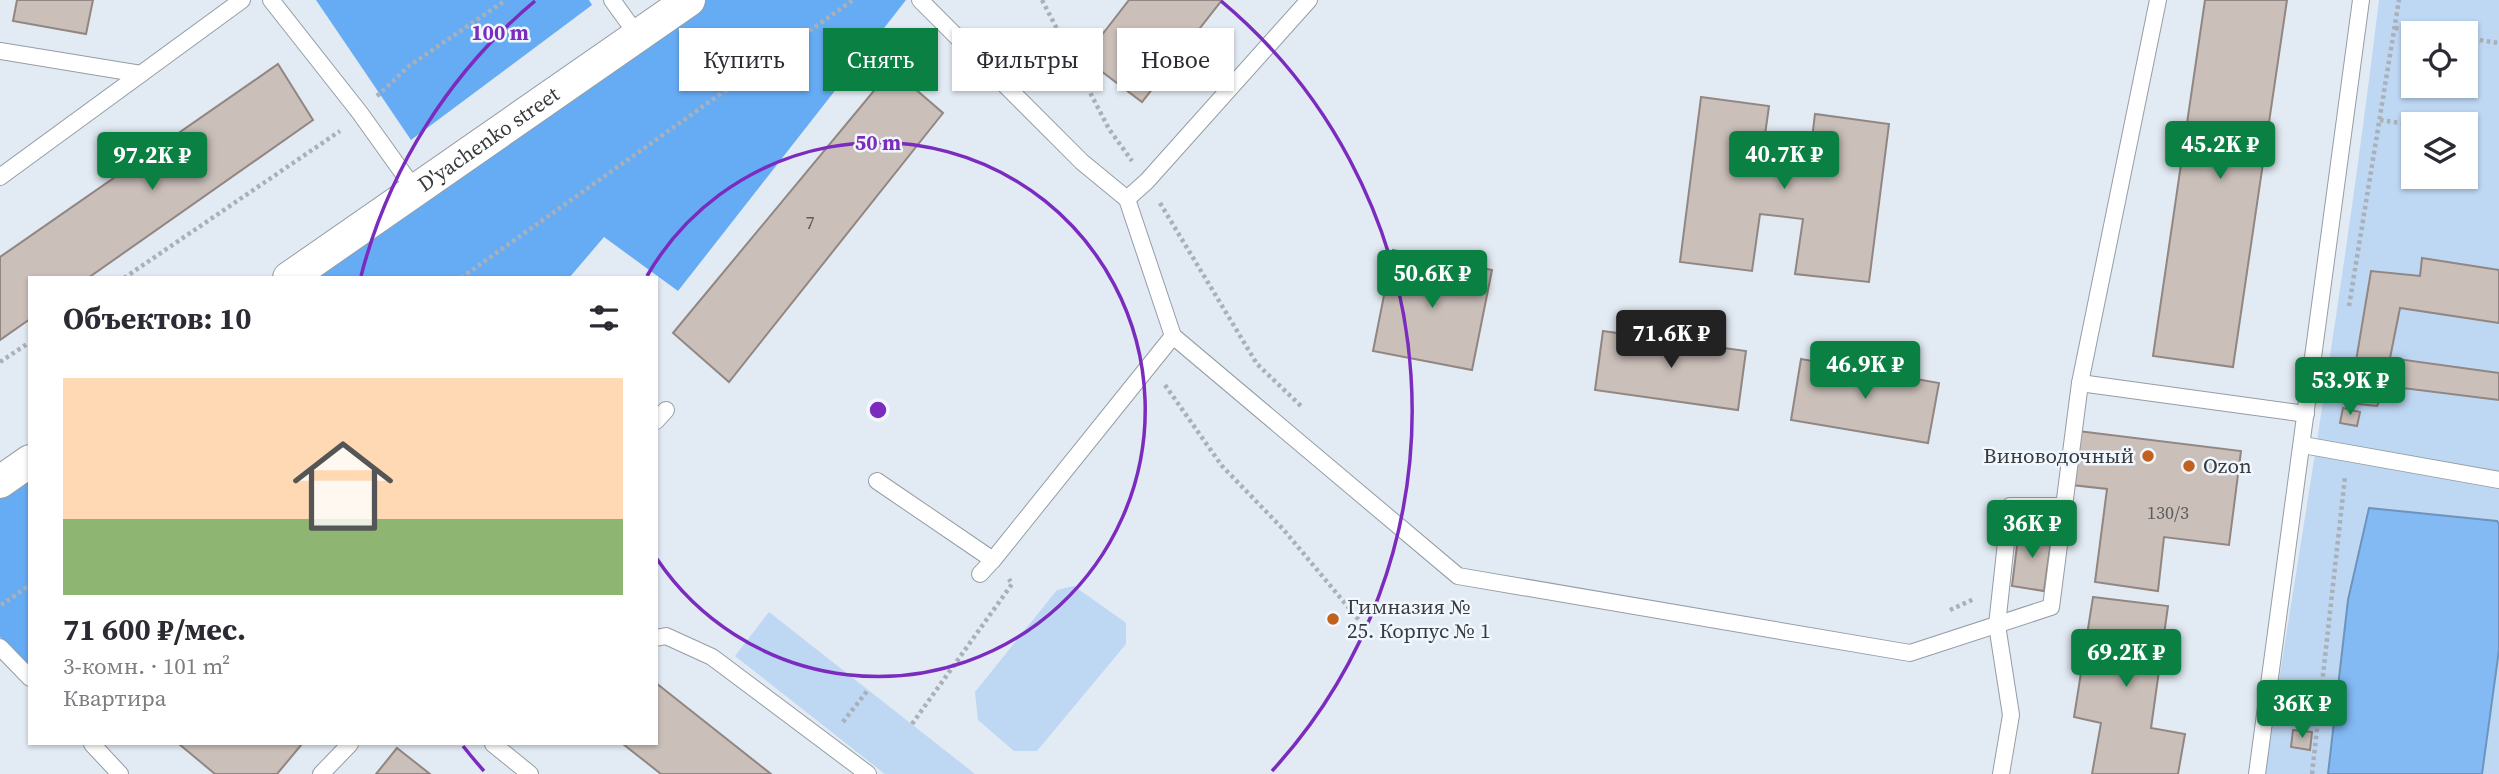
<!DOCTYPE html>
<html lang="ru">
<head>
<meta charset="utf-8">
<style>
	body { margin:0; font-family:"Source Serif 4",serif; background:#f2f2f3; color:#2b2b33; height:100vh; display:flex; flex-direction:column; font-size:26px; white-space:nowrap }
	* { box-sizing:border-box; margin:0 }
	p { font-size:23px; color:#7c7c81 }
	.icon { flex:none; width:38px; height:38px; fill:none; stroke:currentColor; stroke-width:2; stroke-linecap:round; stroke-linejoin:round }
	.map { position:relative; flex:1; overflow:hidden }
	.panel { position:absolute; left:28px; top:276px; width:630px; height:469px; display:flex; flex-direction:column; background:#fff; border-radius:0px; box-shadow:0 2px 5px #0004 }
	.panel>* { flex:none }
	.guide { position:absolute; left:679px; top:28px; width:665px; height:63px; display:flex; gap:14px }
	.buttons { position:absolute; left:2401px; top:21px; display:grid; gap:14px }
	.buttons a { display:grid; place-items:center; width:77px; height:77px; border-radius:0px; background:#fff; box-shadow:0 2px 5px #0004; font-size:35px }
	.price { position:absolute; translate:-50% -60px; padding:0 16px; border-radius:7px; background:#0b8043; color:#fff; font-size:23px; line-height:46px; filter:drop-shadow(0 2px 4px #0008) }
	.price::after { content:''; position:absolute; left:50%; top:42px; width:21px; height:16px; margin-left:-10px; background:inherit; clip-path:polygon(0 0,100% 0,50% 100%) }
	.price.on { background:#222; color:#fff }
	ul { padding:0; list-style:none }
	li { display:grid; align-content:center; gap:14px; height:371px; padding:0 35px }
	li+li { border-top:2px solid #e1e1e2 }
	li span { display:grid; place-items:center; height:217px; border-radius:0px; color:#555 }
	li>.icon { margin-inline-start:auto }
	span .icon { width:126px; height:126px; fill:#fffc; stroke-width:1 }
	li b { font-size:30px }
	h2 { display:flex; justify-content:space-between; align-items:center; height:84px; padding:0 35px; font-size:30px }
	.tag { padding:0 24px; border-radius:0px; background:#fff; box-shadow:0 2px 5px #0004; font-size:24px; line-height:63px }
	.tag.on { background:#0b8043; color:#fff }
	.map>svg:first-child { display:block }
	.green { fill:#bed7f3; fill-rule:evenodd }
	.forest { fill:#66acf4 }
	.water { fill:#83baf4; stroke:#6c94bd; stroke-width:2 }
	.building { fill:#cabfb9; stroke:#918681; stroke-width:2 }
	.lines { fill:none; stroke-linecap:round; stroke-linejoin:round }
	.service-casing { stroke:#959da5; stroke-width:18 }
	.minor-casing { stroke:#959da5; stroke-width:34 }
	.path { stroke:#aab0b7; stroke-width:4.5; stroke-dasharray:3.5 3.5; stroke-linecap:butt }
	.service { stroke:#fff; stroke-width:16 }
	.minor { stroke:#fff; stroke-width:32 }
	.ring { fill:none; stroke:#7b2cbf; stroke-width:3.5 }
	.poi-dot { fill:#c1611d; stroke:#f1f7ff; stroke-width:2.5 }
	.labels { text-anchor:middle; stroke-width:5; stroke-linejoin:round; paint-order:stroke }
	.number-label { font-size:18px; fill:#5c5c5d }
	.street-label { font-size:21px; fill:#383b3e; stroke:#f1f7ff }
	.poi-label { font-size:21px; fill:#383b3e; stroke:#f1f7ff; text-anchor:start }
	.centre { fill:#7b2cbf; stroke:#f1f7ff; stroke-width:3.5 }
	.ring-label { font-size:21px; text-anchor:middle; font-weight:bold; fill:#7b2cbf; stroke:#f1f7ff; stroke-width:5; stroke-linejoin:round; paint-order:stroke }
</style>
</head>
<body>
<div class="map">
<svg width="2499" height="774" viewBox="0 0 2499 774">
	<rect width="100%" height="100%" fill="#e2eaf3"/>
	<g class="green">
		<path d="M 2379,0 L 2499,0 L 2499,774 L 2264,774 C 2305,516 2348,259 2379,0 ZM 2413,33 L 2466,33 L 2466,86 L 2413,86 ZM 2413,124 L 2466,124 L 2466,177 L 2413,177 Z"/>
		<path d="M 1074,586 L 1126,623 L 1126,644 L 1037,751 L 1014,751 L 978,720 L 975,692 L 1057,590 Z"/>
		<path d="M 769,612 L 975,774 L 885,774 L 735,656 Z"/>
	</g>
	<g class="forest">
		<path d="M 316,0 L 589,0 L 592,5 L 411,140 Z"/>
		<path d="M 689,0 L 906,0 L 678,291 L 604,237 L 569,278 L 289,278 Z"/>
		<path d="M 30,461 L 30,665 L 0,637 L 0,482 Z"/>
	</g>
	<path class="water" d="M 2369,508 L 2497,521 L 2499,524 L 2499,650 L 2482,774 L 2328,774 L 2348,600 Z"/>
	<g class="building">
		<path d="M 17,0 L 93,0 L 86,34 L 13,21 Z"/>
		<path d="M 1129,0 L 1222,0 L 1142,102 L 1084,58 Z"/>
		<path d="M 2205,0 L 2287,0 L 2233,367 L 2153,356 Z"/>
		<path d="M 278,64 L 313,120 L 88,278 L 30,278 L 30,319 L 0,340 L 0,257 Z"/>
		<path d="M 892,69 L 943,113 L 729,382 L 673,333 Z"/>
		<path d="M 1701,97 L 1769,106 L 1763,149 L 1810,155 L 1815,114 L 1889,124 L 1869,282 L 1795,274 L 1803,219 L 1760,214 L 1752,271 L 1680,262 Z"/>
		<path d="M 1393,250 L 1492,270 L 1472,370 L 1373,351 Z"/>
		<path d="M 2422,258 L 2499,270 L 2499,323 L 2400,308 L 2390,358 L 2499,373 L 2499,400 L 2387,386 L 2377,406 L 2349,403 L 2371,271 L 2420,276 Z"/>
		<path d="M 1603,331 L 1746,351 L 1738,410 L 1595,390 Z"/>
		<path d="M 1801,359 L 1939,383 L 1928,443 L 1791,420 Z"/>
		<path d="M 2343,408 L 2360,412 L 2357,426 L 2340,423 Z"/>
		<path d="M 2078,431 L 2241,451 L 2229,545 L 2164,537 L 2158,591 L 2095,582 L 2107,489 L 2072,485 Z"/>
		<path d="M 2019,529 L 2052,534 L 2044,591 L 2012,586 Z"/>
		<path d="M 2093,597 L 2168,606 L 2151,728 L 2185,734 L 2178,774 L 2092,774 L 2101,723 L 2074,717 Z"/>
		<path d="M 656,683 L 771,774 L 661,774 L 623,744 L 656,744 Z"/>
		<path d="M 2293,730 L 2312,732 L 2310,750 L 2291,747 Z"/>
		<path d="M 179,744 L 302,744 L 277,774 L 215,774 Z"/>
		<path d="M 397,748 L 430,774 L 376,774 Z"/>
	</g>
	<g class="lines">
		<g class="service-casing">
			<g id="service">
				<path d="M 271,0 L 360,113 L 415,190"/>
				<path d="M 612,0 L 638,36"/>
				<path d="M 920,0 L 1082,162 L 1127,199 L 1173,336 L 1458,576 L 1910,653 L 2051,607 L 2080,383 L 2306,414"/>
				<path d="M 0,51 L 141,74"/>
				<path d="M 0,177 L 242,0"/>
				<path d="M 1127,199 L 1147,181 L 1309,0"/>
				<path d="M 2080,383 L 2158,0"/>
				<path d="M 656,421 L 666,410"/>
				<path d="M 2303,445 L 2499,480"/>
				<path d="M 877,481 L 993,560 L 1173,336"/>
				<path d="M 980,574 L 993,560"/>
				<path d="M 656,638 L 666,636 L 712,657 L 868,774"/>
				<path d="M 0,647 L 30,678"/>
				<path d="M 92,744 L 120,774"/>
				<path d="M 493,744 L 530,774"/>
				<path d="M 321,774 L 350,744"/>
				<path d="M 2001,774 L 2011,715 L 1997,625 L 2010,506 L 2064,506"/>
				<path d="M 2257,774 L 2361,0"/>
			</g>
		</g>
		<g class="minor-casing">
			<g id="minor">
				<path id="s1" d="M 289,278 L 689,0"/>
				<path d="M 0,482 L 30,461"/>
			</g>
		</g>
		<g class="path">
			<path d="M 1042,0 L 1109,129 L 1132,161"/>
			<path d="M 2395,28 L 2434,33"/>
			<path d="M 2466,38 L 2499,43"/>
			<path d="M 377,96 L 409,66 L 506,0"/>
			<path d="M 2380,120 L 2413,125"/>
			<path d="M 1160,203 L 1257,364 L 1302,407"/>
			<path d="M 124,278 L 340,131"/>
			<path d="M 461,278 L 853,0"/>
			<path d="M 2349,306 L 2399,0"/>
			<path d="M 0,362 L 30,342"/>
			<path d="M 1165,385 L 1222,466 L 1283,529 L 1359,620"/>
			<path d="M 1,605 L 30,585"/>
			<path d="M 1950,610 L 1974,599"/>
			<path d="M 843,722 L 868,690"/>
			<path d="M 912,724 L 1012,584 L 1009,579"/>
			<path d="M 2312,774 L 2345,477"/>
		</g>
		<use href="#service" class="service"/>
		<use href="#minor" class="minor"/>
	</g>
	<g class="ring">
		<path d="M647 276A267 267 0 1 1 657 559"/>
		<path d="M484 771A534 534 0 0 1 463 746M361 276A534 534 0 0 1 535 1M1221 1A534 534 0 0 1 1272 771"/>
	</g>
	<g class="poi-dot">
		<circle cx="2148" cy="456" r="7"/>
		<circle cx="2189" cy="466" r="7"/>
		<circle cx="1333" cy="619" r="7"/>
	</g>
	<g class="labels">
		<g class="number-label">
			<text x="810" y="229">7</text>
			<text x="2168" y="519">130/3</text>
		</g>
		<g class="street-label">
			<text dy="7" stroke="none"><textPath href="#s1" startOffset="243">D'yachenko street</textPath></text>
		</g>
		<g class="poi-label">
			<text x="2134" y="463" text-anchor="end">Виноводочный</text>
			<text x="2203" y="473">Ozon</text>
			<text x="1347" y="614">Гимназия №<tspan x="1347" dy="24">25. Корпус № 1</tspan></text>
		</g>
	</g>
	<circle cx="878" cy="410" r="10" class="centre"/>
	<g class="ring-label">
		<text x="500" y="40">100 m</text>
		<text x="878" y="150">50 m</text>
	</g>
</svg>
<div class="buttons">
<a><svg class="icon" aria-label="locate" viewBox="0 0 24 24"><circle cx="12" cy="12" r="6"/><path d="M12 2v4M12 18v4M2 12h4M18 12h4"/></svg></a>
<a><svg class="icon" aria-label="layers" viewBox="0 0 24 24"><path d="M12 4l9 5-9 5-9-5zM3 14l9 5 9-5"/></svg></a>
</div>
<b class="price" style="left:2220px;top:181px">45.2K ₽</b>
<b class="price" style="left:1784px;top:191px">40.7K ₽</b>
<b class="price" style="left:152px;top:192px">97.2K ₽</b>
<b class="price" style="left:1432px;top:310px">50.6K ₽</b>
<b class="price on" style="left:1671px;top:370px">71.6K ₽</b>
<b class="price" style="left:1865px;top:401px">46.9K ₽</b>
<b class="price" style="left:2350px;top:417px">53.9K ₽</b>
<b class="price" style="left:2032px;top:560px">36K ₽</b>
<b class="price" style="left:2126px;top:689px">69.2K ₽</b>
<b class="price" style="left:2302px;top:740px">36K ₽</b>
<div class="guide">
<a class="tag">Купить</a>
<a class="tag on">Снять</a>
<a class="tag">Фильтры</a>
<a class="tag">Новое</a>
</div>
<section class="panel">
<h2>Объектов: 10<svg class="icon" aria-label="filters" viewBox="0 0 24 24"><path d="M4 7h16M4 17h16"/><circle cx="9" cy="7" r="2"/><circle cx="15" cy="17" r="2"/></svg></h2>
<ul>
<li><span style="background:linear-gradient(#ffd9b3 65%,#8fb573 0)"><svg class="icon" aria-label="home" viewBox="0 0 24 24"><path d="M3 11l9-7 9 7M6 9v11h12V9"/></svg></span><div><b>71 600 ₽/мес.</b><p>3-комн. · 101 m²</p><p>Квартира</p></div></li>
</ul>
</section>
</div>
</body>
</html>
